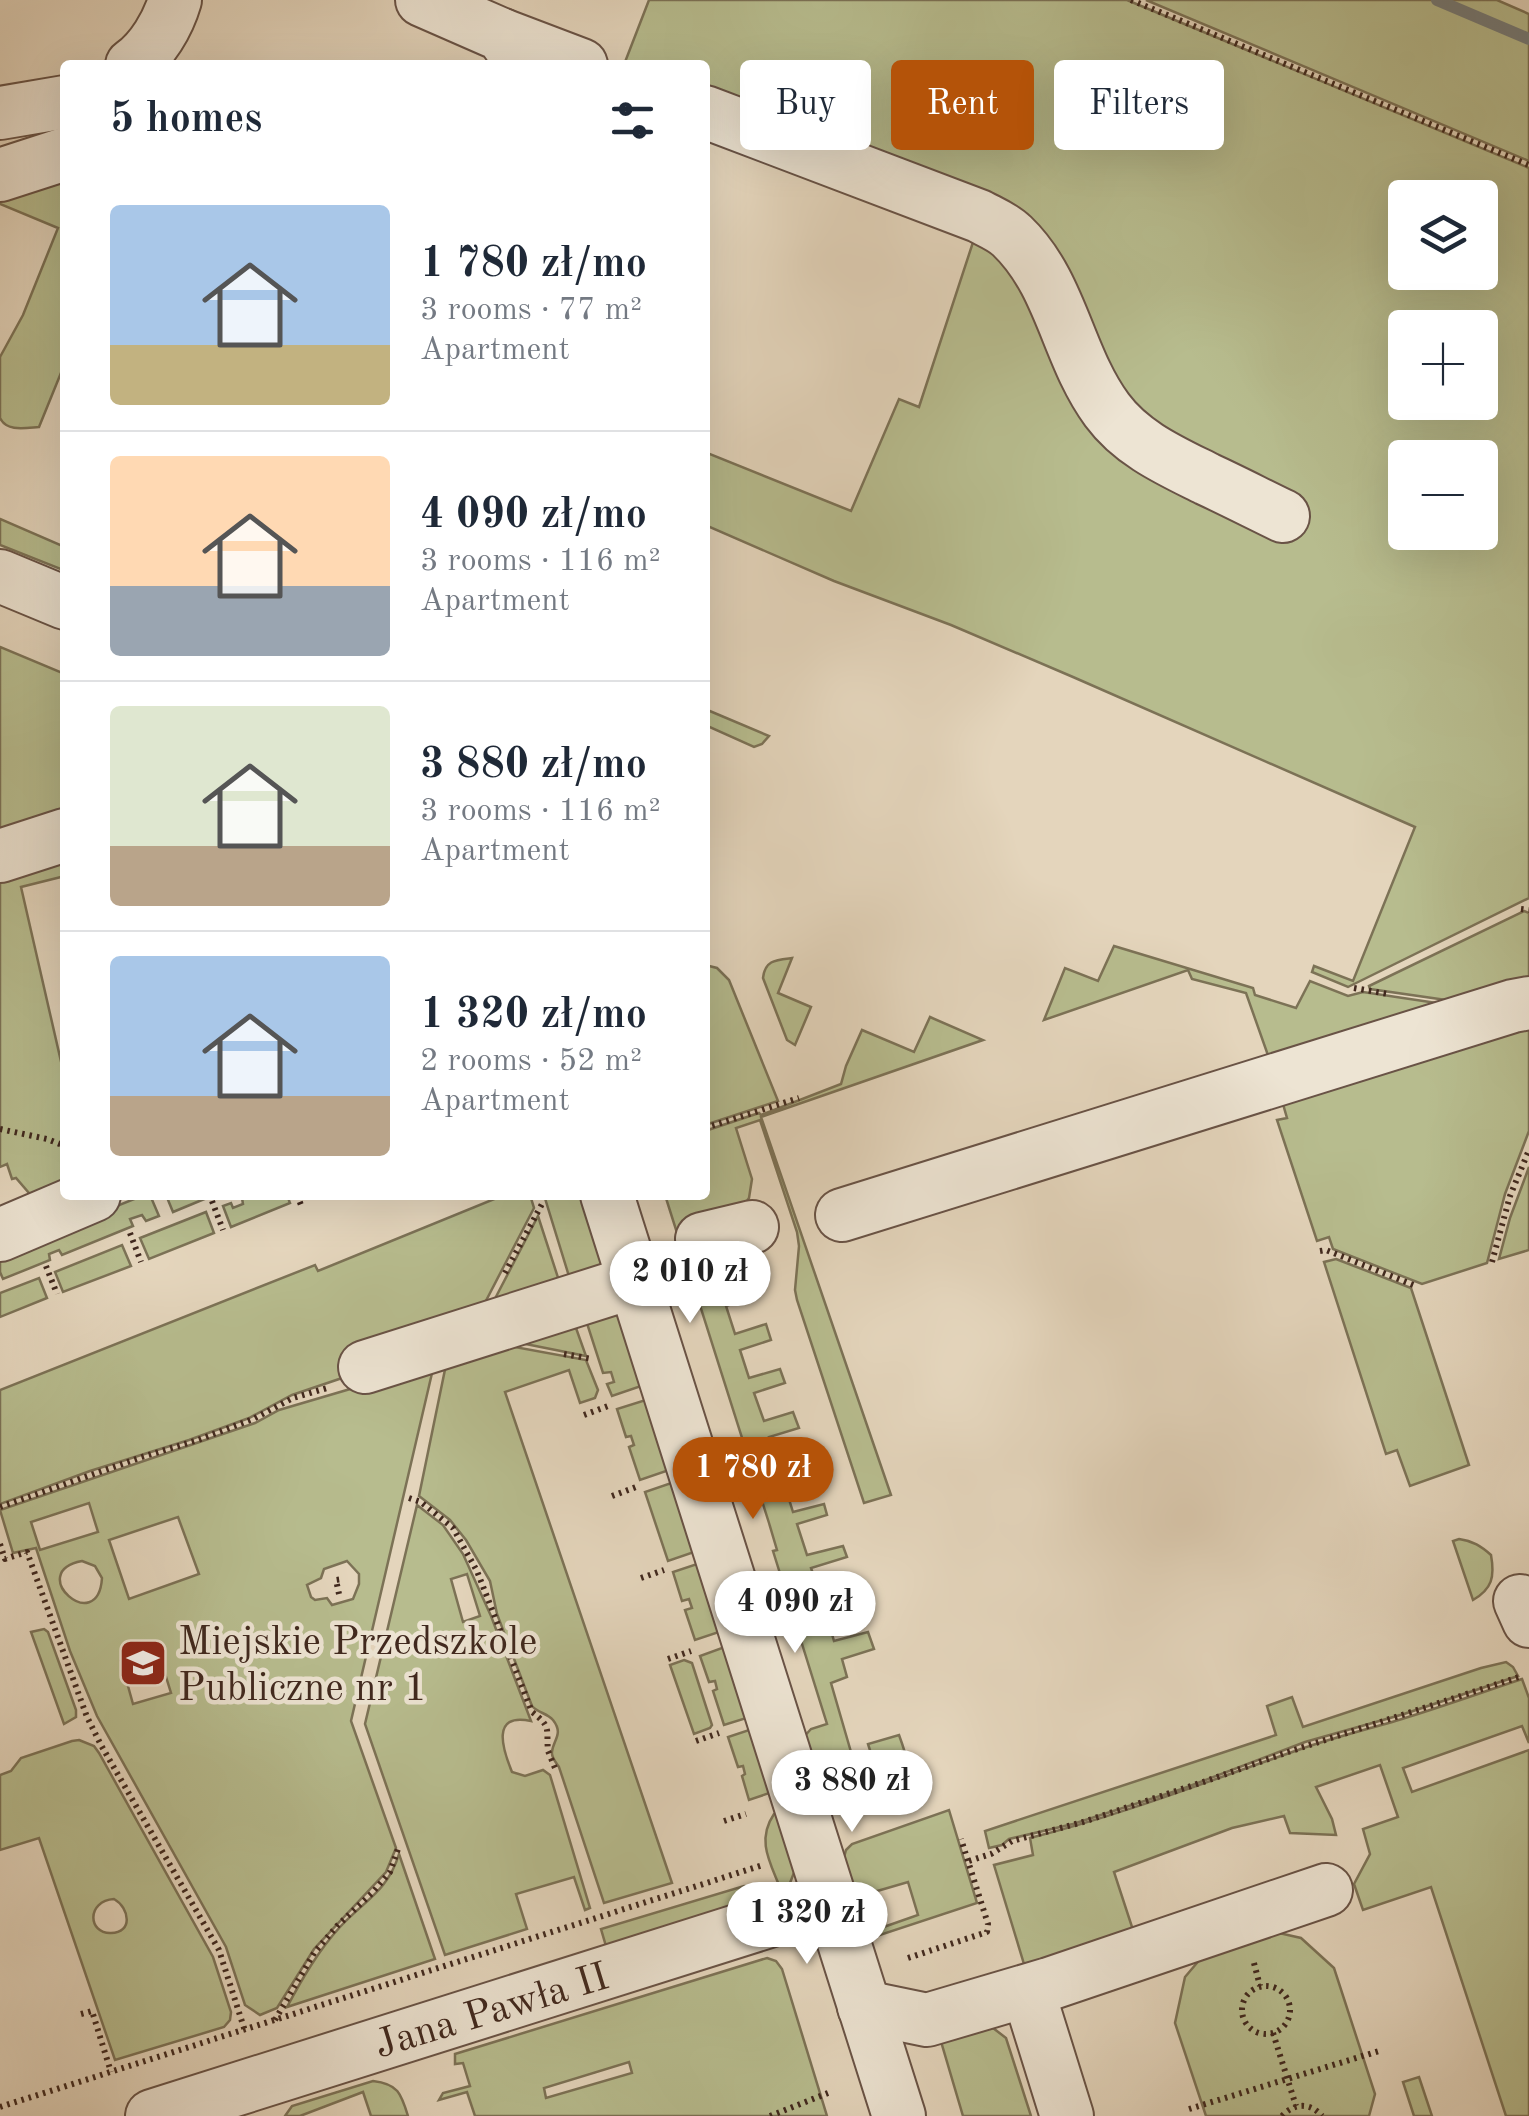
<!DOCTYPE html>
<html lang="en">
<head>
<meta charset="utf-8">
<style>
	body { margin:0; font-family:"Old Standard TT",serif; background:#f6f6f7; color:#1f2937; height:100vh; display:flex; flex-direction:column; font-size:38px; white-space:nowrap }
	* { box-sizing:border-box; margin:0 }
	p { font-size:32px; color:#747a83 }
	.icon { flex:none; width:55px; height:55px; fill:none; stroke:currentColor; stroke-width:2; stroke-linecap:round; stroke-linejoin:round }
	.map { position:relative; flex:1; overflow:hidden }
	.panel { position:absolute; left:60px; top:60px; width:650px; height:1140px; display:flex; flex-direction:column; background:#fff; border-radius:10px; box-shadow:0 10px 40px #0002 }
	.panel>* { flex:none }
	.banner { position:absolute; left:740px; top:60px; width:638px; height:90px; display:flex; gap:20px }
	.fabs { position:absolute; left:1388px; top:180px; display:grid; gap:20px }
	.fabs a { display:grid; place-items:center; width:110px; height:110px; border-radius:10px; background:#fff; box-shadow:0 10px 40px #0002; font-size:50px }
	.price { position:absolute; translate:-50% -85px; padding:0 22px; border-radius:35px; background:#fff; color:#222; font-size:32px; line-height:65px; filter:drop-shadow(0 2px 5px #0008) }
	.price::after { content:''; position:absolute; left:50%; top:60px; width:30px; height:22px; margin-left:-15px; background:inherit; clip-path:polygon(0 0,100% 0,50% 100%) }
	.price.selected { background:#b45309; color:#fff }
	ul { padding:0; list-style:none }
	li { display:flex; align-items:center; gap:30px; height:250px; padding:0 50px }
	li+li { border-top:2px solid #e0e1e3 }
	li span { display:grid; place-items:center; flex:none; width:280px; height:200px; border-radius:10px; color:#555 }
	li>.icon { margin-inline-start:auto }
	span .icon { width:120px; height:120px; fill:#fffc; stroke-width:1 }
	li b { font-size:42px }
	h2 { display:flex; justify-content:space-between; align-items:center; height:120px; padding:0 50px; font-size:42px }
	.tag { padding:0 35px; border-radius:10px; background:#fff; box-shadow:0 10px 40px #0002; font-size:35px; line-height:90px }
	.tag.selected { background:#b45309; color:#fff }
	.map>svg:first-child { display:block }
	.green { fill:#b7bc8e; stroke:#7c7256; stroke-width:2.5; fill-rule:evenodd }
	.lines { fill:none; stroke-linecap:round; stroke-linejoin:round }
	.stream { stroke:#757d7c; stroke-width:12 }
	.minor-casing { stroke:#695346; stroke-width:56 }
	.path { stroke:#40281e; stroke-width:6; stroke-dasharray:2.5 5; stroke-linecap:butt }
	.minor { stroke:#ede4d3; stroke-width:52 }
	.labels { text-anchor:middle; stroke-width:9; stroke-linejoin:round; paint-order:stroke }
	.poi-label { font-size:40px; fill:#40281e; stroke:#ede4d3; text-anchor:start }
	.street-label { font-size:40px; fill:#40281e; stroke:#ede4d3 }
</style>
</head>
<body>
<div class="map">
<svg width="1529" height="2116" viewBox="0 0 1529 2116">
	<rect width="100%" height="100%" fill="#e4d5bc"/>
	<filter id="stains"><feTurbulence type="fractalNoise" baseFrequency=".002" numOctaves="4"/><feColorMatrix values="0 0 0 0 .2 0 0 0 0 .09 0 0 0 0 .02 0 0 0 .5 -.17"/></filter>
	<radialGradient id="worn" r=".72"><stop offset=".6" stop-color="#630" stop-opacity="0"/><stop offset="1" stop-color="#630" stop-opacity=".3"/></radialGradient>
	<g class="green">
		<path d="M 649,0 L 1127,0 L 1529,168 L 1529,898 L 1348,987 L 1312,972 L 1314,966 L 1353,981 L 1415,827 L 1073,677 L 951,625 L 834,581 L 705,525 L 705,452 L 851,511 L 899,399 L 919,407 L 978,227 L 1003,242 L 1023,261 L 1042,290 L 1055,324 L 1076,389 L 1117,442 L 1148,464 L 1280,527 L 1287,502 C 1230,476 1156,450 1117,401 C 1080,356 1077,295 1042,250 C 1027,231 1008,220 987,208 L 705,94 L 705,65 L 632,65 L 625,62 ZM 1405,198 L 1480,198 L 1480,272 L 1405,272 ZM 1405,328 L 1480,328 L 1480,402 L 1405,402 ZM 1405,458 L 1480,458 L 1480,532 L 1405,532 Z"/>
		<path d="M 1146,0 L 1497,0 L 1529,14 L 1529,161 Z"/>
		<path d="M 65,171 L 65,363 L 39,427 C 25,428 7,432 0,418 L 0,357 L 23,315 L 58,228 L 0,204 L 0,190 Z"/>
		<path d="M 0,519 L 65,547 L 65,566 L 63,570 L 0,545 Z"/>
		<path d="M 0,647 L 65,674 L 65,812 L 0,837 Z"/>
		<path d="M 705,709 L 769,736 L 762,744 L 754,747 L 705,725 Z"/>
		<path d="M 65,847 L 65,876 L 21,887 L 65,1079 L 65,1187 L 35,1200 L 16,1178 L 12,1179 L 7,1164 L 0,1167 L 0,872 Z"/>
		<path d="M 1524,911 L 1529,913 L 1529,980 L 1460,1002 L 1370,989 L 1369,986 Z"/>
		<path d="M 1114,946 L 1253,988 L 1255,995 L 1296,1008 L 1310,981 L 1348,996 L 1363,992 L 1450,1005 L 1270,1061 L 1246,993 L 1192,979 L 1188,970 L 1044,1020 L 1065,968 L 1098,981 Z"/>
		<path d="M 792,958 L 778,993 L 811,1007 L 795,1045 L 787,1040 L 763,978 C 765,960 776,960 792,958 Z"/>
		<path d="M 705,965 L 717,968 L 729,980 L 778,1101 L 705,1125 Z"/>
		<path d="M 930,1017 L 983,1040 L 761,1117 L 891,1495 L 864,1503 L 797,1300 L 795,1290 L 799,1246 L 797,1232 L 760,1120 L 736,1128 L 752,1179 L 749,1198 L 742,1208 L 737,1257 L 747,1270 L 755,1296 L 726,1306 L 735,1334 L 766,1324 L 771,1340 L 740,1350 L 749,1378 L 780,1369 L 785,1383 L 754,1393 L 764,1421 L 793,1412 L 799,1428 L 769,1437 L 778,1467 L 810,1457 L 814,1470 L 783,1480 L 793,1512 L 824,1504 L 827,1515 L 797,1524 L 807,1555 L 843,1546 L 847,1557 L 811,1568 L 821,1597 L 853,1587 L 857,1600 L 825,1610 L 834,1641 L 868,1632 L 874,1649 L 842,1659 L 847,1677 L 831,1683 L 851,1752 L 847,1759 L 808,1774 L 801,1740 L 811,1729 L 827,1724 L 773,1551 L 777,1550 L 769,1523 L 665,1195 L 705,1195 L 705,1131 L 759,1113 L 761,1115 L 841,1084 L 846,1066 L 862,1030 L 914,1052 Z"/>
		<path d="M 1529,1023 L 1529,1131 L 1505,1194 L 1487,1263 L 1422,1284 L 1333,1249 L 1329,1237 L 1317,1241 L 1277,1120 L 1287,1118 L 1281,1097 Z"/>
		<path d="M 1529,1167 L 1529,1250 L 1499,1259 L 1510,1218 Z"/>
		<path d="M 144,1195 L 150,1195 L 159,1216 L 146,1221 L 142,1215 L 130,1219 L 133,1226 L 62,1255 L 59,1250 L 49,1254 L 50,1260 L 3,1279 L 0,1272 L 0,1253 Z"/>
		<path d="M 166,1195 L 214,1195 L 173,1212 Z"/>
		<path d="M 251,1195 L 287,1195 L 290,1203 L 231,1227 L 223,1206 L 231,1203 L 233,1208 L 243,1204 L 242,1198 Z"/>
		<path d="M 504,1195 L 530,1195 L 534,1208 L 476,1320 L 348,1376 L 292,1395 L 249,1418 L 189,1440 L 90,1471 L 0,1504 L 0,1390 L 315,1265 L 318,1271 Z"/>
		<path d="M 544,1195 L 585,1195 L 606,1267 L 572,1286 Z"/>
		<path d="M 206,1212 L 214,1233 L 149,1259 L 140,1238 Z"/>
		<path d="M 538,1216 L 562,1290 L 486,1316 Z"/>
		<path d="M 122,1245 L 131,1266 L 63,1292 L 55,1272 Z"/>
		<path d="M 1336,1259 L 1411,1288 L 1469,1465 L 1410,1486 L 1397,1450 L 1386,1454 L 1324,1262 Z"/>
		<path d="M 39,1278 L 47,1298 L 0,1317 L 0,1293 Z"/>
		<path d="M 612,1310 L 620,1316 L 647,1384 L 612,1396 L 607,1384 L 614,1382 L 611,1372 L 603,1373 L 583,1311 Z"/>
		<path d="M 571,1314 L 586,1356 L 496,1338 Z"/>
		<path d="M 487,1342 L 586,1360 L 598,1390 L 595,1398 L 580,1403 L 569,1370 L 505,1392 L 672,1883 L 604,1903 L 559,1767 C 557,1764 551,1757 552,1752 C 553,1740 564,1734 553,1720 C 547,1713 538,1713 532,1706 L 497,1614 L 490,1581 L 466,1540 L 450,1520 L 419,1496 L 448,1355 Z"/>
		<path d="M 436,1356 L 351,1721 L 396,1848 L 386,1872 L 314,1949 L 277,2008 L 260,2015 L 245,2005 L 226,1947 L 97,1716 L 70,1651 L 36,1548 L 13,1553 L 0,1510 L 255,1423 L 279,1410 L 357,1387 ZM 89,1503 L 98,1532 L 40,1550 L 31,1522 ZM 178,1517 L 199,1574 L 129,1599 L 109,1540 ZM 82,1561 L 95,1566 L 102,1578 C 98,1638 24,1572 82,1561 ZM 347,1561 L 359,1574 L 359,1584 L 353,1599 L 332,1605 L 327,1598 L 315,1600 L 311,1597 L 307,1585 L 321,1578 L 324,1569 ZM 158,1651 L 171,1693 L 133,1704 L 121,1661 Z"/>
		<path d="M 652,1398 L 675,1468 L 640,1480 L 629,1447 L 634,1445 L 631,1436 L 626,1437 L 617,1409 Z"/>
		<path d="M 677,1481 L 700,1550 L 668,1561 L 645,1492 Z"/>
		<path d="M 417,1505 L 443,1525 L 463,1554 L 491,1616 L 531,1721 C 490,1712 503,1750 512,1772 L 525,1776 L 543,1770 L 550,1775 L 590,1908 L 585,1910 L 574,1877 L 516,1894 L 527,1929 L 445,1955 L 365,1724 ZM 467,1574 L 480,1616 L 463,1622 L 451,1579 Z"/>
		<path d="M 1459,1539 C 1473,1541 1481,1546 1491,1555 C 1495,1577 1492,1589 1473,1600 L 1453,1541 Z"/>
		<path d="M 703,1562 L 725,1630 L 695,1640 L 685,1610 L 692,1608 L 689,1599 L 682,1601 L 673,1572 Z"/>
		<path d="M 44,1629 L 48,1632 L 76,1710 L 76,1717 L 64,1724 L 31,1632 Z"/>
		<path d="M 730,1645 L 753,1716 L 724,1725 L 713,1691 L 717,1689 L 715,1681 L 709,1682 L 700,1656 Z"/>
		<path d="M 684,1660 L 692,1663 L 712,1725 L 710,1728 L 694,1734 L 670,1665 Z"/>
		<path d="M 1506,1662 L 1513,1667 L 1518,1676 L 1404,1714 L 1305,1742 L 1182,1789 L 1073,1824 L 1009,1839 L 1002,1845 L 989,1848 L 985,1831 L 1276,1735 L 1267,1706 L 1292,1697 L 1303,1727 L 1481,1668 Z"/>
		<path d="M 1522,1679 L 1529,1698 L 1529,1743 L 1522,1726 L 1403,1768 L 1412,1792 L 1529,1750 L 1529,2116 L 1506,2116 L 1431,1887 L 1363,1910 L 1354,1884 L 1370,1854 L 1363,1829 L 1398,1817 L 1380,1765 L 1316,1787 L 1332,1819 L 1336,1835 L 1290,1833 L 1284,1816 L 1232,1828 L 1114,1872 L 1134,1933 L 1047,1972 L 1024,1964 L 994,1865 L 1033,1855 L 1030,1838 C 1122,1815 1211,1780 1301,1749 C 1335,1737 1370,1729 1405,1718 C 1444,1706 1483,1692 1522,1679 Z"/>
		<path d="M 755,1728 L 775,1791 L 749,1800 L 742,1776 L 745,1774 L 743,1766 L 738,1767 L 728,1737 Z"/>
		<path d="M 899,1735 C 906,1754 912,1769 901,1787 C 869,1798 841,1818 815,1789 L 876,1769 L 868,1744 Z"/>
		<path d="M 79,1740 L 94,1746 L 99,1753 L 213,1957 L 231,2012 L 230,2020 L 224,2027 L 115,2060 L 39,1838 L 0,1850 L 0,1775 L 11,1771 L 21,1758 L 72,1741 ZM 114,1899 C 130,1908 133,1933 111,1933 C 88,1934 86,1901 114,1899 Z"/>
		<path d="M 949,1810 L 977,1903 L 877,1936 L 878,1929 L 918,1915 L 908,1882 L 867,1894 L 868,1900 L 856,1903 L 840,1872 L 846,1850 L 852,1844 Z"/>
		<path d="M 782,1811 L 795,1870 L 790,1883 L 782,1893 C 772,1865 755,1842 774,1814 Z"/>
		<path d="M 399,1854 L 435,1959 L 287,2007 C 302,1979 318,1951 340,1927 C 364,1901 388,1891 399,1854 Z"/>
		<path d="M 744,1886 L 752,1888 L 760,1904 L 608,1953 L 601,1929 Z"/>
		<path d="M 1261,1929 L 1301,1938 L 1334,1968 L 1375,2094 L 1369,2116 L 1206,2116 L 1175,2023 L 1185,1977 L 1213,1944 Z"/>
		<path d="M 767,1958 L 776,1961 L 782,1969 L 827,2116 L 475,2116 L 467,2092 L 439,2100 L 443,2093 L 470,2086 L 463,2063 L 455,2064 L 455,2054 ZM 629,2062 L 632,2073 L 546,2098 L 544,2088 Z"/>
		<path d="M 980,2027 L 993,2028 L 1006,2038 L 1031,2116 L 963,2116 L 940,2038 Z"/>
		<path d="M 1419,2077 L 1432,2116 L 1414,2116 L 1403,2082 Z"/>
		<path d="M 373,2081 C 398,2084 401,2093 408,2116 L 371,2116 L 363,2092 L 300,2116 L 285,2116 L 292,2106 Z"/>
	</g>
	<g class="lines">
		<path class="stream" d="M 1437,0 L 1529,39"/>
		<g class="minor-casing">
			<g id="minor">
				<path d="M 422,0 L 502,35 L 523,65"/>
				<path d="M 502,35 L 581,65"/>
				<path d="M 132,65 C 152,51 168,24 175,0"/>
				<path d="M 705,112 L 979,216 C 990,222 1003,227 1012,236 C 1062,284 1067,356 1107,410 C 1132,444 1171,461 1207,479 C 1233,491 1258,504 1283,516"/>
				<path d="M 0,113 L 65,102"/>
				<path d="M 0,175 L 65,154"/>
				<path d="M 0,576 L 65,603"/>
				<path d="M 0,856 L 65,835"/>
				<path d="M 607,1195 L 899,2116"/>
				<path d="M 842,1215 L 1513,1006 L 1529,1003"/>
				<path d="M 0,1235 L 94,1195"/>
				<path d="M 702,1239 L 752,1227"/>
				<path d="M 365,1367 L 633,1282"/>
				<path d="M 1520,1601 L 1529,1621"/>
				<path d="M 1028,1991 L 1067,2116"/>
				<path d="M 864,2007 L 927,2020 L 1049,1984 L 1326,1890"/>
				<path d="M 152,2116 L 829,1902"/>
			</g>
		</g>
		<g class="path">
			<path d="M 1131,0 L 1529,165"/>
			<path d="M 1521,909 L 1529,910"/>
			<path d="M 1354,988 L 1388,994"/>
			<path d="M 705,1128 L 799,1098"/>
			<path d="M 0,1129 L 47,1139 L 65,1146"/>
			<path d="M 297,1195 L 301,1205"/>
			<path d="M 212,1201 L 223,1230"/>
			<path d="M 130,1233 L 141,1262"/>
			<path d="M 1320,1251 L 1326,1250 L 1416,1286"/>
			<path d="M 1492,1262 L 1510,1196 L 1529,1150"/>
			<path d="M 46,1266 L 57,1294"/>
			<path d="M 505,1273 L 542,1204"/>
			<path d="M 564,1354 L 592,1359"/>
			<path d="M 584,1415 L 608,1406"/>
			<path d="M 612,1496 L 636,1487"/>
			<path d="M 409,1498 L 421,1502 L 453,1528 L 477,1571 L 532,1712 C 552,1727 546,1729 548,1751 C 549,1753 554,1766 555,1768"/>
			<path d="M 0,1507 L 142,1457 L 198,1440 L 253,1419 L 293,1398 L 327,1388"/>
			<path d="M 0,1544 L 5,1559 L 27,1552 L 87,1717 L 101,1745 L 219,1950 L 245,2031"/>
			<path d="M 641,1578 L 664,1570"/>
			<path d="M 339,1594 L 336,1580 L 343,1579"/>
			<path d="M 668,1659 L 691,1651"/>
			<path d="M 696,1741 L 719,1733"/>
			<path d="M 724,1821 L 746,1814"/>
			<path d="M 969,1861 L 991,1854 L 1012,1841 L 1083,1822 L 1209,1780 L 1288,1752 L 1522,1676"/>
			<path d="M 908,1958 L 987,1932 L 988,1924 L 961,1839"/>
			<path d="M 1254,1963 L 1260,1986"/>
			<circle cx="1266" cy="2010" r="24"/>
			<path d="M 81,2014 L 92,2011 L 111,2072"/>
			<path d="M 275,2020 L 314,1953 L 337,1926 L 372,1893 L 390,1872 L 399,1846"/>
			<path d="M 1273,2033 L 1296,2106"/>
			<path d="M 0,2107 L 763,1865"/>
			<path d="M 1189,2109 L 1379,2051"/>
			<path d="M 770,2116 L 828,2093"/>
			<path d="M 1282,2116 C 1294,2103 1310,2102 1322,2116"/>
		</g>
		<use href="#minor" class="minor"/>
	</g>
	<defs>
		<g id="school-square" transform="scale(2.5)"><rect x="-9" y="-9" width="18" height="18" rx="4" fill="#8f2418" stroke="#ede4d3"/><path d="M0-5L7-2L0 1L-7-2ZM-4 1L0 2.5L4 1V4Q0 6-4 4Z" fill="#fff"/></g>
	</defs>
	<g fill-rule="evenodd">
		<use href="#school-square" x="143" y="1663"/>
	</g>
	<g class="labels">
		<g class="poi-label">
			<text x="178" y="1654">Miejskie Przedszkole<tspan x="178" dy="46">Publiczne nr 1</tspan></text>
		</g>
		<g class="street-label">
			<text transform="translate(491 2009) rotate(-17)" y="14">Jana Pawła II</text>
		</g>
	</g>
	<rect width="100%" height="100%" filter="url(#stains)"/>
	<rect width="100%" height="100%" fill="url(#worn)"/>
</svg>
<div class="fabs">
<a><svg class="icon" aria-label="layers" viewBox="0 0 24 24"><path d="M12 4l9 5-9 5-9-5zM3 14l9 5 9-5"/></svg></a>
<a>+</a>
<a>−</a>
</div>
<b class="price" style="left:690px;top:1326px">2 010 zł</b>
<b class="price selected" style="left:753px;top:1522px">1 780 zł</b>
<b class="price" style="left:795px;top:1656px">4 090 zł</b>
<b class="price" style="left:852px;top:1835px">3 880 zł</b>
<b class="price" style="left:807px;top:1967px">1 320 zł</b>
<div class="banner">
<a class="tag">Buy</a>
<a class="tag selected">Rent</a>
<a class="tag">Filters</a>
</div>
<section class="panel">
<h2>5 homes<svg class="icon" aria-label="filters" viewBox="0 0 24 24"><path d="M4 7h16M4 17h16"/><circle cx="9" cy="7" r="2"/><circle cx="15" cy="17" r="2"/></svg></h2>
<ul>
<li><span style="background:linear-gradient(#a9c7e8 70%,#c2b280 0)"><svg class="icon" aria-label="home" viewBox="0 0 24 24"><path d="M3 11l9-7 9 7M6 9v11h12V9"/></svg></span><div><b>1 780 zł/mo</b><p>3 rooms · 77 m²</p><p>Apartment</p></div></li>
<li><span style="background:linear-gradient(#ffd9b3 65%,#9aa5b1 0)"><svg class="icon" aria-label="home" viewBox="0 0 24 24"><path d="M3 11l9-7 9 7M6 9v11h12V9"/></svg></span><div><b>4 090 zł/mo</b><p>3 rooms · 116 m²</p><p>Apartment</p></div></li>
<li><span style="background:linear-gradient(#dfe7d0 70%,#b9a48a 0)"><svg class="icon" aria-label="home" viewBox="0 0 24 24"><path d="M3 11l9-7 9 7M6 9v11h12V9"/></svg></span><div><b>3 880 zł/mo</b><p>3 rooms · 116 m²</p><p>Apartment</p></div></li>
<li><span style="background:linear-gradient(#a9c7e8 70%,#b9a48a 0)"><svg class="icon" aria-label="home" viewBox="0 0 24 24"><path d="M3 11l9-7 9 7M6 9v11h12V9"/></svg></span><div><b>1 320 zł/mo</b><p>2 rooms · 52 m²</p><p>Apartment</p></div></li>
</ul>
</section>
</div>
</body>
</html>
